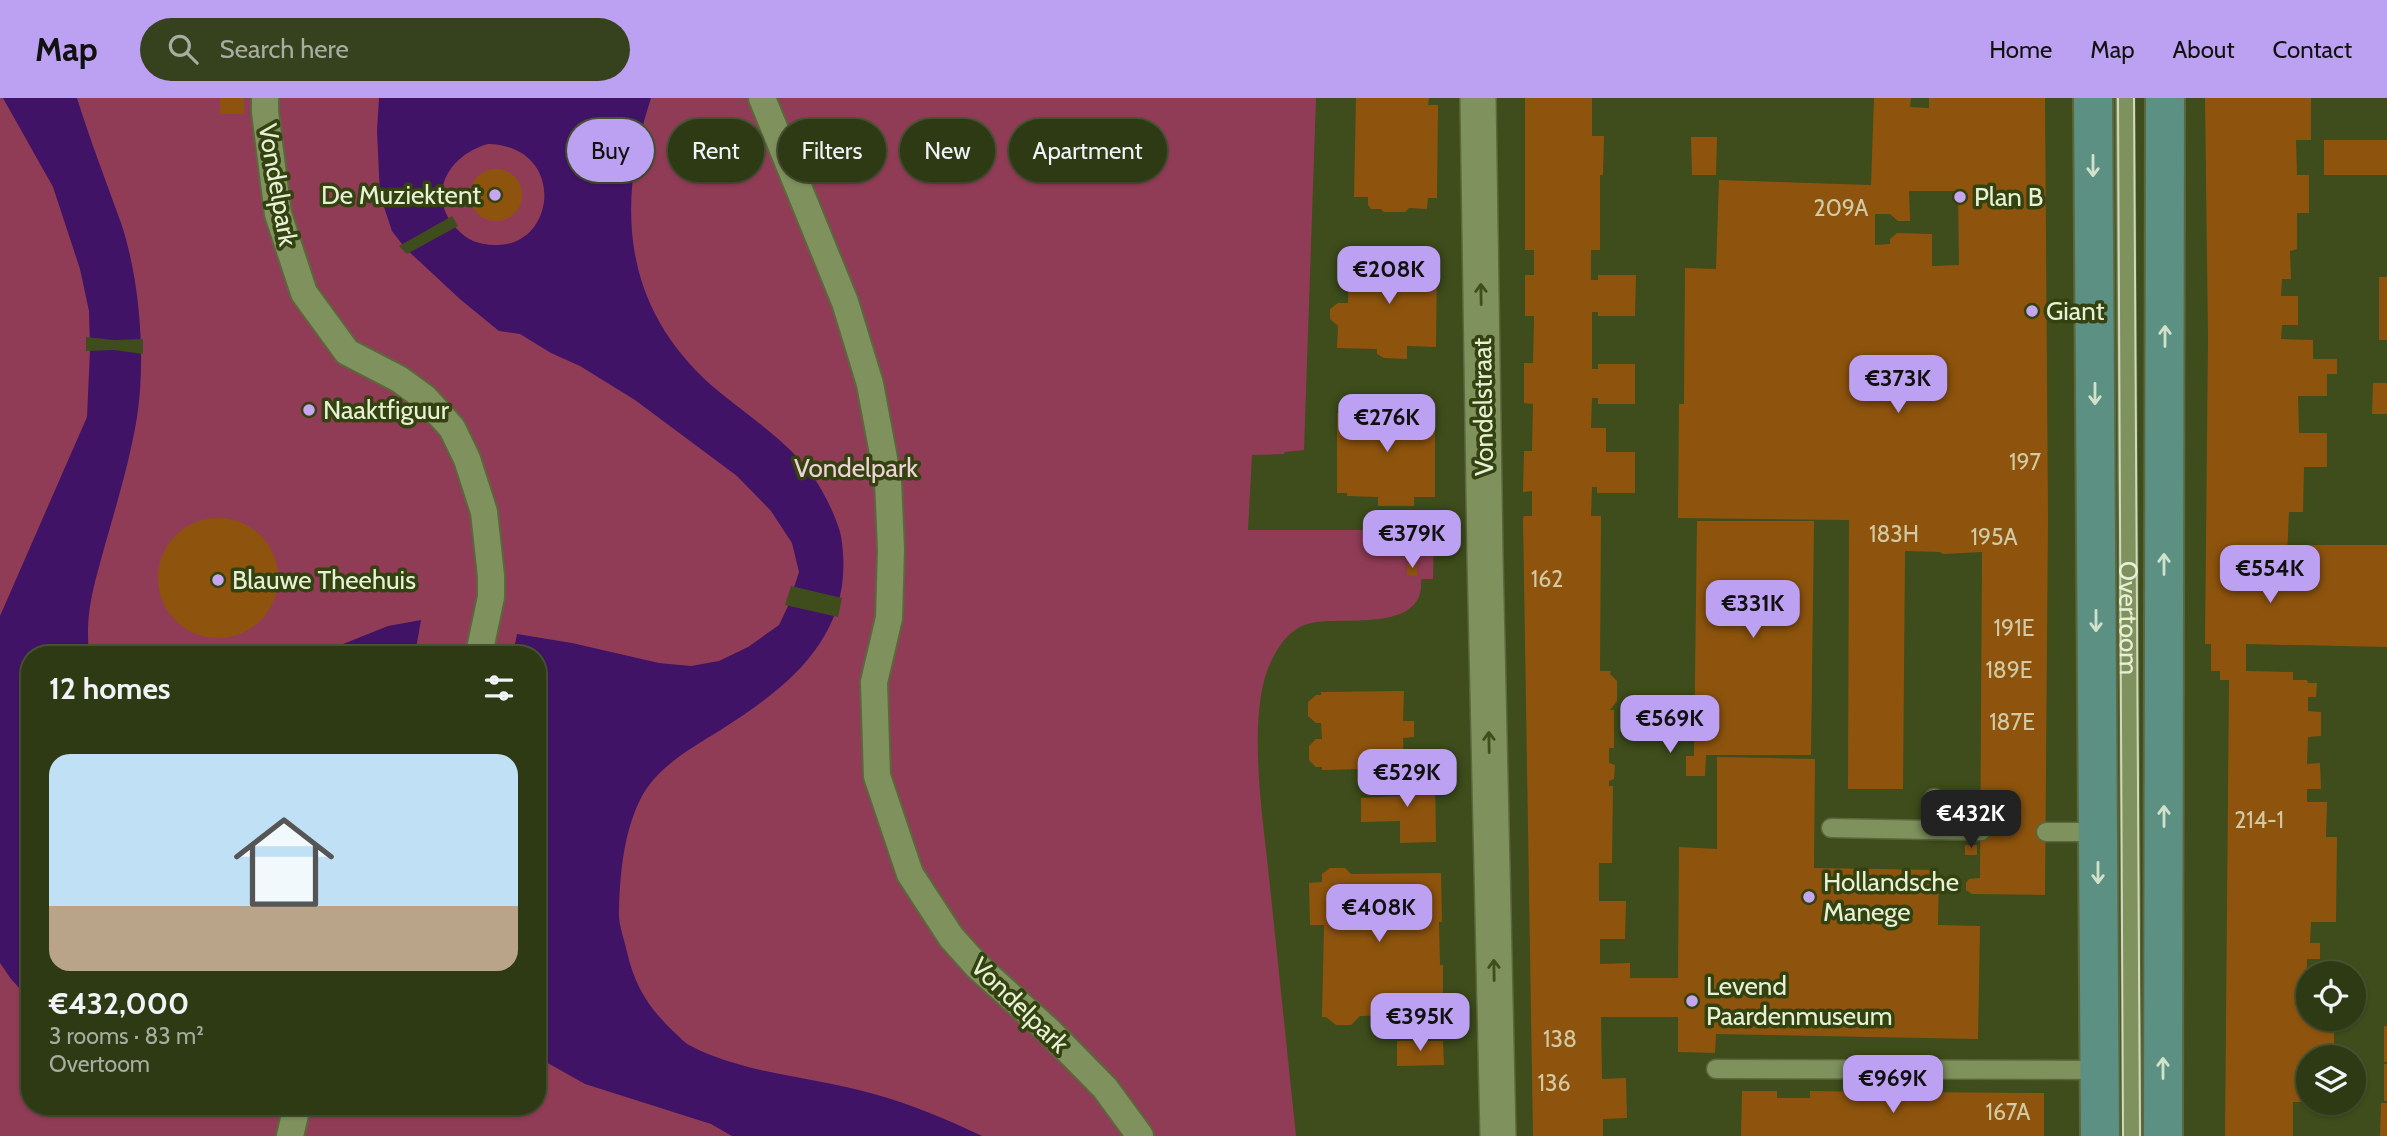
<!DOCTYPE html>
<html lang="en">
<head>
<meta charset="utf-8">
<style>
	body { margin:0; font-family:Cabin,sans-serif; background:#36411d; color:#f1f3f6; height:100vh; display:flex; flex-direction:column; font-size:26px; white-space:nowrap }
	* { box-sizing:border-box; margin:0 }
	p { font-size:23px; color:#a7ada0 }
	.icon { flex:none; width:38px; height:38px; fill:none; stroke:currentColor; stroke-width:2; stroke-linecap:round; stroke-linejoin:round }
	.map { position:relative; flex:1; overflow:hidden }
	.drawer { position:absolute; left:21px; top:548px; width:525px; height:469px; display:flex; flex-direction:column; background:#2e3a14; border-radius:28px; box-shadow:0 2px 5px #0004,0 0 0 2px #495434 }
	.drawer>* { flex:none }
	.banner { position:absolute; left:567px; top:21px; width:665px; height:63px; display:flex; gap:14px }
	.tools { position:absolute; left:2296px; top:863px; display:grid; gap:14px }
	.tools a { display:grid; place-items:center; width:70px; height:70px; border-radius:50%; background:#2e3a14; box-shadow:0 2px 5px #0004,0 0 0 2px #495434; font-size:35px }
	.price { position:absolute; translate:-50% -60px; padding:0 16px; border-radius:14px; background:#bca0f2; color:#111; font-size:23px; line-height:46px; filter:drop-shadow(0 2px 4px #0008) }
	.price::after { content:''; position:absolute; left:50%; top:42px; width:21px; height:16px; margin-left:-10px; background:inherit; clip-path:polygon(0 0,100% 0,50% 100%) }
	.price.current { background:#222; color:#fff }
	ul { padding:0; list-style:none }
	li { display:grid; align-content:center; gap:14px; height:371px; padding:0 28px }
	li span { display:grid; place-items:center; height:217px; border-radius:21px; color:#555 }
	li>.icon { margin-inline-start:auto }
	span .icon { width:126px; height:126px; fill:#fffc; stroke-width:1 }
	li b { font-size:30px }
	h2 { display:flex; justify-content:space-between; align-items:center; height:84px; padding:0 28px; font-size:30px }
	.chip { padding:0 24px; border-radius:32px; background:#2e3a14; box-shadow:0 2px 5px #0004,0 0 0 2px #495434; font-size:24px; line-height:63px }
	.chip.current { background:#bca0f2; color:#111 }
	header { display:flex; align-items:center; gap:42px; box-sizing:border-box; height:98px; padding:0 35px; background:#bca0f2; color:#111 }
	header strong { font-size:33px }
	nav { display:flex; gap:38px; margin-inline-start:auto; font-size:24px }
	.search { width:490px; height:63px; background:#36411d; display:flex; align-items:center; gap:18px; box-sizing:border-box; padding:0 24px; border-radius:38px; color:#a7ada0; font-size:26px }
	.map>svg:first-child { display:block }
	.green { fill:#913c56; fill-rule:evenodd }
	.water { fill:#401366; fill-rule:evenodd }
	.pier { fill:#3e4d1b }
	.building { fill:#8e540d; fill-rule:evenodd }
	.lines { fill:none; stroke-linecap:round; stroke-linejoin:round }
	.service-casing { stroke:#5b673c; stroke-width:21 }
	.pedestrian-casing { stroke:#5b673c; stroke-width:30 }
	.minor-casing { stroke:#5b673c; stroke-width:38 }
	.secondary-casing { stroke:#5b673c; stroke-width:42 }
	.service { stroke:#7f915d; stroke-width:18 }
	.pedestrian { stroke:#7f915d; stroke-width:26 }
	.minor { stroke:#7f915d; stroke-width:35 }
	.secondary { stroke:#5c9083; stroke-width:38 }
	.tram { stroke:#cfdabc; stroke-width:2 }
	.oneway { stroke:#d2e2ca }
	.oneway2 { stroke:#3f4e1b }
	.poi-dot { fill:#c6a6f0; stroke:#34420f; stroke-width:2.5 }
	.labels { text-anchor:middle; stroke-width:7; stroke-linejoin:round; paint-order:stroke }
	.number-label { font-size:23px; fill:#d1caa4 }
	.street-label { font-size:26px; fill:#e7f1d6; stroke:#34420f }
	.poi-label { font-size:26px; fill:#e7f1d6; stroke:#34420f; text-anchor:start }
	.park-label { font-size:26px; fill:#efd2d8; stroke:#34420f }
</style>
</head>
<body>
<header>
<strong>Map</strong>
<div class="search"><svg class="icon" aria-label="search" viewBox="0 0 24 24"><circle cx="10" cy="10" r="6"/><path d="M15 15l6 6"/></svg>Search here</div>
<nav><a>Home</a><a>Map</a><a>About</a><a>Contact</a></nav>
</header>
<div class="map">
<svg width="2387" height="1038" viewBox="0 0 2387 1038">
	<rect width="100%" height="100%" fill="#3e4d1b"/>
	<path class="green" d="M 0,0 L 1316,0 L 1304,352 L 1285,354 L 1284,356 L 1252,357 L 1248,432 L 1434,432 L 1433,481 L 1421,481 C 1426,536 1343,518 1312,525 C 1288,529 1275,553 1267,573 C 1248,629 1263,720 1269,779 C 1278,865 1287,952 1296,1038 L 0,1038 ZM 30,556 L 537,556 L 537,1008 L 30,1008 Z"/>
	<g class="water">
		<path d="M 3,0 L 77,0 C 90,42 106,83 121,125 C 140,181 146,261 137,319 C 130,362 117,405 105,447 C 94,488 85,513 89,556 L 30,556 L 30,902 L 11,881 L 0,865 L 0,518 L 87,319 L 90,252 L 89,213 L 80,171 L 53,89 Z"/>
		<path d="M 379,0 L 651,0 C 616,107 622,207 711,287 C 755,325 802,349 828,404 C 834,417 841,432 842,445 C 854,538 789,589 719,633 C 691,650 658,669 642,698 C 624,732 620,774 619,812 C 618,826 624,840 627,854 C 635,889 649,910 674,934 C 680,939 684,945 691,948 C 744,976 816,979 874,996 C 911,1006 948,1022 982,1038 L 732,1038 L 711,1026 L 585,986 L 537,959 L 537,672 L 543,650 L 537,637 L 537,556 L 513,556 L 517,536 L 572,545 L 659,565 L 691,568 L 719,563 L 748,549 L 779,527 L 788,508 L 799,474 L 792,445 L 771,413 L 737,378 L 635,302 L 580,268 L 551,255 L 520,236 L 499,233 L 461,202 L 405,150 L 392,133 L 380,97 L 377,33 ZM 488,46 C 567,48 557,149 495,147 C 479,147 467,142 457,131 C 425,98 448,57 488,46 Z"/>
		<path d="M 421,522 L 415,556 L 318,556 L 388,528 Z"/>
	</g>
	<g class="pier">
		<path d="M 452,118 L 458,128 L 407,156 L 399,148 Z"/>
		<path d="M 86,239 L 114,242 L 143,241 L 143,256 L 114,252 L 86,253 Z"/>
		<path d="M 791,488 L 842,500 L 838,519 L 785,507 Z"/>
	</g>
	<g class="building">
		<rect x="220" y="0" width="24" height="16"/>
		<path d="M 1356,0 L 1429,0 L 1428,7 L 1438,7 L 1437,100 L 1428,100 L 1427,111 L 1409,110 L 1405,114 L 1384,114 L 1381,111 L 1371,111 L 1368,107 L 1368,99 L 1354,99 Z"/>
		<path d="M 1525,0 L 1592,0 L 1592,38 L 1604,38 L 1603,77 L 1600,77 L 1600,152 L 1591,152 L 1591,182 L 1598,182 L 1598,177 L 1636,177 L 1635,218 L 1598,218 L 1598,214 L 1592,214 L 1592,271 L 1598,271 L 1598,266 L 1635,266 L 1635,306 L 1598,306 L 1598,300 L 1592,300 L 1591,330 L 1606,330 L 1606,354 L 1635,354 L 1635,395 L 1597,395 L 1597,389 L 1592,389 L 1591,418 L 1601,418 L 1600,573 L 1611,573 L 1610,576 L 1617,583 L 1617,603 L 1610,612 L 1614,612 L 1614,650 L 1609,650 L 1609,665 L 1615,667 L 1614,681 L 1609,683 L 1609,688 L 1613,688 L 1612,765 L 1599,765 L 1599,803 L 1626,803 L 1625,841 L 1600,841 L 1600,866 L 1630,865 L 1630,880 L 1678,880 L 1679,749 L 1717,751 L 1717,659 L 1815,661 L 1814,770 L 1939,772 L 1938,827 L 1980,828 L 1978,941 L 1716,936 L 1715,955 L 1678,954 L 1678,919 L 1601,919 L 1602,981 L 1626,980 L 1627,1020 L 1603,1021 L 1603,1038 L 1533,1038 L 1523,420 L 1524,418 L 1532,418 L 1532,393 L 1523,394 L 1524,353 L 1532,353 L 1533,306 L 1524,305 L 1524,265 L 1533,265 L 1534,218 L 1525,218 L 1525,177 L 1534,177 L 1534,152 L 1525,152 Z"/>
		<path d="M 1874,0 L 1911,0 L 1910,9 L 1929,10 L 1929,0 L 2045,0 L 2048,421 L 2045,797 L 1972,796 L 1966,792 L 1966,785 L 1969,781 L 1980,780 L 1982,454 L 1943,456 L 1940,454 L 1905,453 L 1903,691 L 1848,691 L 1849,422 L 1678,420 L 1679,306 L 1684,306 L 1685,170 L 1716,171 L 1719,82 L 1871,87 ZM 1909,93 L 1958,93 L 1959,167 L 1932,168 L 1932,136 L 1897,135 L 1890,141 L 1890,146 L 1875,147 L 1875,116 L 1890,116 L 1898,123 L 1910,123 Z"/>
		<path d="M 2205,0 L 2311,0 L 2311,42 L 2296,42 L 2297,77 L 2309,77 L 2309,115 L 2297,115 L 2297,151 L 2290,153 L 2291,181 L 2282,181 L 2281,198 L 2298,198 L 2298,227 L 2282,227 L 2281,241 L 2313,242 L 2313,261 L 2337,261 L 2337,276 L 2327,276 L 2327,298 L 2298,298 L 2299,335 L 2327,335 L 2327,369 L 2304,369 L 2303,414 L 2289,414 L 2287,458 L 2278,458 L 2278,490 L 2294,490 L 2294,447 L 2387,447 L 2387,549 L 2246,546 L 2246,573 L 2293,574 L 2293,582 L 2307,582 L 2308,585 L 2317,585 L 2316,599 L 2308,599 L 2308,613 L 2321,614 L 2321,638 L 2308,639 L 2307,666 L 2320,665 L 2321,691 L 2307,691 L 2307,704 L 2327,704 L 2326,739 L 2337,739 L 2336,824 L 2311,824 L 2310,845 L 2320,845 L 2320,861 L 2307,861 L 2306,909 L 2308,909 L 2308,920 L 2318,920 L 2318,925 L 2334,925 L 2334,959 L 2308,959 L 2308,962 L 2306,962 L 2308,1004 L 2293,1004 L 2293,1038 L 2225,1038 L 2229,582 L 2220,582 L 2220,573 L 2211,573 L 2211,546 L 2205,546 L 2208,240 Z"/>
		<path d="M 1691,39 L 1717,39 L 1716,77 L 1692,77 Z"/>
		<rect x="2324" y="42" width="63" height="35"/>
		<circle cx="496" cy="97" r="26"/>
		<path d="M 1349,159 L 1437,160 L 1436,249 L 1407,248 L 1407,261 L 1384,260 L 1377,256 L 1377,251 L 1337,250 L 1338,228 L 1330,221 L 1330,211 L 1338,205 L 1348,205 Z"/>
		<rect x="2379" y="179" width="8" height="63"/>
		<path d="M 2373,285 L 2387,285 L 2387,316 L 2372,316 Z"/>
		<path d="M 1348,310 L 1435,310 L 1435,399 L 1414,399 L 1414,408 L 1378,408 L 1378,399 L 1347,398 L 1347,395 L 1337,395 L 1337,315 L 1348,315 Z"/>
		<circle cx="218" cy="480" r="60"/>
		<path d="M 1697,423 L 1814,423 L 1811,657 L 1706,657 L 1705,678 L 1686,678 L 1686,658 L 1694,658 Z"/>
		<path d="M 1407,466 L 1417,466 L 1417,478 L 1407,477 Z"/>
		<path d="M 1404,593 L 1403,623 L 1414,623 L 1414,639 L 1403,640 L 1404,670 L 1322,672 L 1322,669 L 1316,669 L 1309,662 L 1309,648 L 1316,641 L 1322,641 L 1321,625 L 1316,625 L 1308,618 L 1308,604 L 1316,597 L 1321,597 L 1321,594 Z"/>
		<path d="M 1435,675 L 1436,744 L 1400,745 L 1400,723 L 1361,724 L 1361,700 L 1401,698 L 1401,676 Z"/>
		<rect x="1965" y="747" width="12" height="10"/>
		<path d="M 1330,770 L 1345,770 L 1351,776 L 1441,775 L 1442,824 L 1439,824 L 1440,867 L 1443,867 L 1443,916 L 1360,918 L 1351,927 L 1336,927 L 1326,919 L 1322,919 L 1324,827 L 1310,827 L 1309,785 L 1322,784 L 1322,776 Z"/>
		<rect x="2384" y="928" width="3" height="36"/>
		<path d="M 1397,943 L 1443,943 L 1444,967 L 1397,968 Z"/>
		<rect x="2384" y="966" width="3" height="37"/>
		<path d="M 1742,993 L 1777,993 L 1777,1000 L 1810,1000 L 1810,993 L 1876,994 L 1879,994 L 1879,1000 L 1911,1001 L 1911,994 L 2044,995 L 2044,1038 L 1741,1038 Z"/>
		<path d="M 2381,1005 L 2387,1005 L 2387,1038 L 2380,1038 Z"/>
	</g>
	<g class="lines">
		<g class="service-casing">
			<g id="service">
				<path id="s1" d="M 2125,0 L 2132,1038"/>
				<path d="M 1831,730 L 1981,733"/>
				<path d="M 1934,732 L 1934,700"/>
				<path d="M 2046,734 L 2098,734"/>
				<path d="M 1716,971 L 2099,972"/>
			</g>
		</g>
		<g class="pedestrian-casing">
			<g id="pedestrian">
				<path d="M 265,0 L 265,14 L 278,116 L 304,195 L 347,254 L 399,281 L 425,300 L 452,330 L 467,361 L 484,414 L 491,478 L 491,499 L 479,556"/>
				<path d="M 762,0 L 845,204 L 870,286 L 888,382 L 891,451 L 889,520 L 874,584 L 877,678 L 910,776 L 951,839 L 977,868 L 1049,933 L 1105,990 L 1140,1038"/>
				<path d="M 290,1038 L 297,1008"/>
			</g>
		</g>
		<g class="minor-casing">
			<path id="minor" d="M 1478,0 L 1485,458 L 1498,1038"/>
		</g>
		<g class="secondary-casing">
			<g id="secondary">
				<path d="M 2093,0 L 2100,1038"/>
				<path d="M 2163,1038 L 2165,0"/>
			</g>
		</g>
		<use href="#service" class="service"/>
		<use href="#pedestrian" class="pedestrian"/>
		<use href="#minor" class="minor"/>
		<use href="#secondary" class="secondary"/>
		<g class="tram">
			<path d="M 2118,0 L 2123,1038"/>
			<path d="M 2134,0 L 2140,1038"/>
		</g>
	</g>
	<defs><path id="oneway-shaft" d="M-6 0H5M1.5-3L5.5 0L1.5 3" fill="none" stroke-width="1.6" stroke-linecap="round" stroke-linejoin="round" transform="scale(1.75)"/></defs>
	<g class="oneway">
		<use href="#oneway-shaft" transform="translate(2093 68) rotate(90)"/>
		<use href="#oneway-shaft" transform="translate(2165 238) rotate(-90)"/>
		<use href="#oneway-shaft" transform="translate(2095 296) rotate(90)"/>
		<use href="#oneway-shaft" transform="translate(2164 466) rotate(-90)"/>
		<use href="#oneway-shaft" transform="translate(2096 523) rotate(90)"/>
		<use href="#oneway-shaft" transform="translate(2164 718) rotate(-90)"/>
		<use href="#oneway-shaft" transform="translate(2098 775) rotate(90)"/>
		<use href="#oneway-shaft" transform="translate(2163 970) rotate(-90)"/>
	</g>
	<g class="oneway2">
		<use href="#oneway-shaft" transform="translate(1481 196) rotate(-91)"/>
		<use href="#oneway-shaft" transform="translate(1489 644) rotate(-91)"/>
		<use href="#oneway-shaft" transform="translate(1494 872) rotate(-91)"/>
	</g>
	<g class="poi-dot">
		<circle cx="495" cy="97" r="7"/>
		<circle cx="1960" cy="99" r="7"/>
		<circle cx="2032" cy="213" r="7"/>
		<circle cx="309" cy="312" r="7"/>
		<circle cx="218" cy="482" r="7"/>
		<circle cx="1809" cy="799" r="7"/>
		<circle cx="1692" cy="903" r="7"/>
	</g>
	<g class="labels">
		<g class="number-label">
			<text x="1841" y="118">209A</text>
			<text x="2025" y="372">197</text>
			<text x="1894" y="444">183H</text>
			<text x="1994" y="447">195A</text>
			<text x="1547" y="489">162</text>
			<text x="2014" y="538">191E</text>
			<text x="2009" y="580">189E</text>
			<text x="2012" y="632">187E</text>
			<text x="2259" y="730">214-1</text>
			<text x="1560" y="949">138</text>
			<text x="1554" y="993">136</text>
			<text x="2008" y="1022">167A</text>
		</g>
		<g class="street-label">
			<text transform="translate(278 87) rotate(80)" y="9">Vondelpark</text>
			<text transform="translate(1483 309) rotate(-91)" y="9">Vondelstraat</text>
			<text dy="9" stroke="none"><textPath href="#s1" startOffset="520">Overtoom</textPath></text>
			<text transform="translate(1020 907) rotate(44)" y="9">Vondelpark</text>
		</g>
		<g class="poi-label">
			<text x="481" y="106" text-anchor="end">De Muziektent</text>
			<text x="1974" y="108">Plan B</text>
			<text x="2046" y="222">Giant</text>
			<text x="323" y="321">Naaktfiguur</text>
			<text x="232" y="491">Blauwe Theehuis</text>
			<text x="1823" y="793">Hollandsche<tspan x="1823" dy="30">Manege</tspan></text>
			<text x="1706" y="897">Levend<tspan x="1706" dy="30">Paardenmuseum</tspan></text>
		</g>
		<g class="park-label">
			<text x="856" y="379">Vondelpark</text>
		</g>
	</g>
</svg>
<div class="tools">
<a><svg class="icon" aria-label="locate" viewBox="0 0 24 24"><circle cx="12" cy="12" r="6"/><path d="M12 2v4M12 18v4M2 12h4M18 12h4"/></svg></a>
<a><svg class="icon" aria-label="layers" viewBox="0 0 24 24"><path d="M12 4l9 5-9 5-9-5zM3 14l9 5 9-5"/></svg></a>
</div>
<b class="price" style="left:1389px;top:208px">€208K</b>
<b class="price" style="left:1898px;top:317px">€373K</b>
<b class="price" style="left:1387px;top:356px">€276K</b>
<b class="price" style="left:1412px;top:472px">€379K</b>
<b class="price" style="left:2270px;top:507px">€554K</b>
<b class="price" style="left:1753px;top:542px">€331K</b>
<b class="price" style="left:1670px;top:657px">€569K</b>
<b class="price" style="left:1407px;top:711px">€529K</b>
<b class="price current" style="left:1971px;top:752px">€432K</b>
<b class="price" style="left:1379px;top:846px">€408K</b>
<b class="price" style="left:1420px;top:955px">€395K</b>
<b class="price" style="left:1893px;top:1017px">€969K</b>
<div class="banner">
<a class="chip current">Buy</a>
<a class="chip">Rent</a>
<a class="chip">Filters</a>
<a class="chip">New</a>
<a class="chip">Apartment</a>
</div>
<section class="drawer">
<h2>12 homes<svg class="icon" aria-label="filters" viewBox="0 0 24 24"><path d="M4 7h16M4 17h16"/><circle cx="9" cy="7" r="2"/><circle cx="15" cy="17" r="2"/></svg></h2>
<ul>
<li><span style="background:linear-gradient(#bfe0f5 70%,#b9a48a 0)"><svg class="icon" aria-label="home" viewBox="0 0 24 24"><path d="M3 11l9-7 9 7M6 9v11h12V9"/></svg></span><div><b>€432,000</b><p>3 rooms · 83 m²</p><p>Overtoom</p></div></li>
</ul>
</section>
</div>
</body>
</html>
